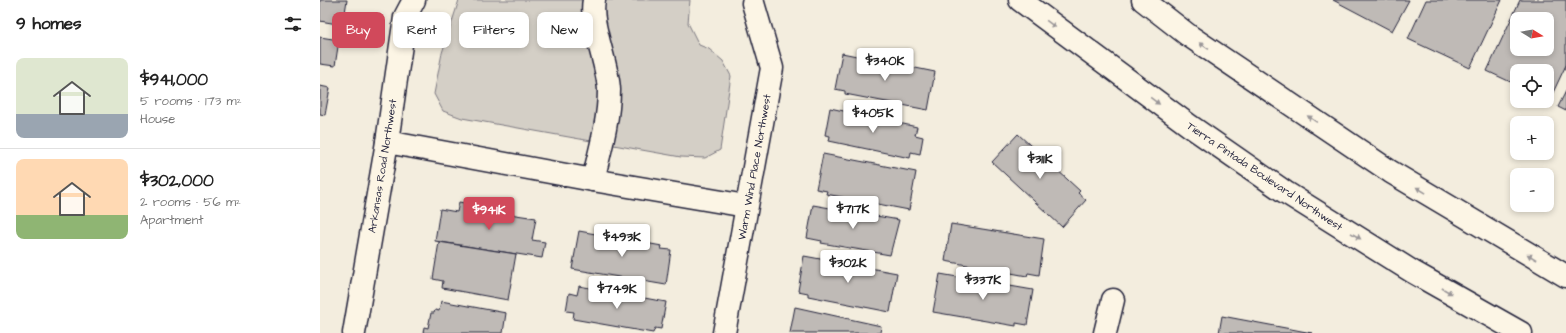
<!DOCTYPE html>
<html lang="en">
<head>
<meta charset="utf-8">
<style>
	body { margin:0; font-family:"Architects Daughter",sans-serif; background:#f6f6f6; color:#222; height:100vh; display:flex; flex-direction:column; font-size:15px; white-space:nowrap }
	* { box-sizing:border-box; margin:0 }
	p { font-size:13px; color:#767676 }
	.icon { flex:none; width:22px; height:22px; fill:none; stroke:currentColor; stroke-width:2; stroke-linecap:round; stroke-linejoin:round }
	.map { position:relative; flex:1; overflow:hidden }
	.side { display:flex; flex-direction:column; background:#fff; width:320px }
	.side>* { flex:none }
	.hud { position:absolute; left:12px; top:12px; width:380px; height:36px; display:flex; gap:8px }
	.needle { width:26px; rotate:101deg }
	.fabs { position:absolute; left:1190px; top:12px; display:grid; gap:8px }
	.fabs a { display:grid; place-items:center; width:44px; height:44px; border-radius:8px; background:#fff; box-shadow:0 2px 6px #0003; font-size:20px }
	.price { position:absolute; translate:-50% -34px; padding:0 9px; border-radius:4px; background:#fff; color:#222; font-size:13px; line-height:26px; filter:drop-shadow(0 1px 2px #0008) }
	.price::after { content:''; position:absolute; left:50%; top:24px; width:12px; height:9px; margin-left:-6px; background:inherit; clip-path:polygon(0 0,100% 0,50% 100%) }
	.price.selected { background:#d1495b; color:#fff }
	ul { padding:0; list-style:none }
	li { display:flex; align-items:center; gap:12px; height:100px; padding:0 16px }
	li+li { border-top:1px solid #e0e0e0 }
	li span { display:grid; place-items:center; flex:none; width:112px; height:80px; border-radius:8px; color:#555 }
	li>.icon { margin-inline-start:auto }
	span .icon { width:48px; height:48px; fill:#fffc; stroke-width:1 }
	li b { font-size:17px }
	h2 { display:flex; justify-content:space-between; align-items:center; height:48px; padding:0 16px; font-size:17px }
	.pill { padding:0 14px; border-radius:8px; background:#fff; box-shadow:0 2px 6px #0003; font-size:14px; line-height:36px }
	.pill.selected { background:#d1495b; color:#fff }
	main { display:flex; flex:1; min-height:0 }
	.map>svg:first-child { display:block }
	.green { fill:#d4cfc6; stroke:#7b7880 }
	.building { fill:#bfbab6; stroke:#22223b; fill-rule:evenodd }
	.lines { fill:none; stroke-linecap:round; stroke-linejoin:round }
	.street-casing { stroke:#22223b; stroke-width:25 }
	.secondary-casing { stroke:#22223b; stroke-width:25 }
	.street { stroke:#fcf5e5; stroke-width:22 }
	.secondary { stroke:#fcf5e5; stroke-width:22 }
	.oneway { fill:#9a9698 }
	.labels { text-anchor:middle; stroke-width:3; stroke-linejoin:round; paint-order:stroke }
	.street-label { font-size:11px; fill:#22223b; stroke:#fcf5e5 }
</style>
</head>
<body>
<main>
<section class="side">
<h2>9 homes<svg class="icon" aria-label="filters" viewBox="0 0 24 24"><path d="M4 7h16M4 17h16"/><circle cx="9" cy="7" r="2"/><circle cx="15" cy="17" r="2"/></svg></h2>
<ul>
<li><span style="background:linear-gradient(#dfe7d0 70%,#9aa5b1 0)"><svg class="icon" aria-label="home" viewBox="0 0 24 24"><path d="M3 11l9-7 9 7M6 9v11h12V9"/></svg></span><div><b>$941,000</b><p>5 rooms · 173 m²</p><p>House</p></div></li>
<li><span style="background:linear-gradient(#ffd9b3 70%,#8fb573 0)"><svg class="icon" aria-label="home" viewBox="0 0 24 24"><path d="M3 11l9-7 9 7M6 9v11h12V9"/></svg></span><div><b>$302,000</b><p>2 rooms · 56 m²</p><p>Apartment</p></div></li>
</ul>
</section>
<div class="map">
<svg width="1246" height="333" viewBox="0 0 1246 333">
	<rect width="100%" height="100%" fill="#f3edde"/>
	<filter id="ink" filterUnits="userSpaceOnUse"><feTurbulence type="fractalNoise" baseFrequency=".025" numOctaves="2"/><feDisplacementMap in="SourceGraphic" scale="8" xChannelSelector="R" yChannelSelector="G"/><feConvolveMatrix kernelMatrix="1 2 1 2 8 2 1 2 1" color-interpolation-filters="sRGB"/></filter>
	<g filter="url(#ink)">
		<path class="green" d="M 139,0 L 370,0 L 368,23 L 379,45 L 389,49 L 403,61 L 411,76 L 400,150 L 385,158 L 361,157 L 142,118 L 123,111 L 114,94 L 122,53 Z"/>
		<g class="building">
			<path d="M 0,0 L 27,0 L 23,25 L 0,21 Z"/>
			<path d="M 1013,0 L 1089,0 L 1072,31 Z"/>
			<path d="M 1106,0 L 1182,0 L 1150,68 L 1088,39 Z"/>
			<path d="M 1200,0 L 1246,0 L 1246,65 L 1229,101 L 1227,99 L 1227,71 L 1197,71 L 1197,85 L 1167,71 ZM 1197,19 L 1227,19 L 1227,49 L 1197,49 Z"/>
			<path d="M 0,37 L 19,40 L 15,66 L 0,64 Z"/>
			<path d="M 522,53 L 615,72 L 608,110 L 525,94 L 525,91 L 515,89 Z"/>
			<path d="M 0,86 L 10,88 L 5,115 L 0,114 Z"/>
			<path d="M 1246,91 L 1246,111 L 1238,107 Z"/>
			<path d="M 510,108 L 597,127 L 595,135 L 603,137 L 600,154 L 591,152 L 590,158 L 509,141 L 510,136 L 505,135 Z"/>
			<path d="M 698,134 L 760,191 L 758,193 L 766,200 L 742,227 L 672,162 Z"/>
			<path d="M 503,154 L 596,172 L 589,210 L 506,194 L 507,191 L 496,189 Z"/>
			<path d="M 139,202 L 155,205 L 154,214 L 175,217 L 176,212 L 216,218 L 212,240 L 225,242 L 222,258 L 115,241 L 120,209 L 137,212 Z"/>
			<path d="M 493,205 L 579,220 L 570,255 L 501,243 L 502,241 L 487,238 Z"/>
			<path d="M 631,224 L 724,239 L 719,275 L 708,273 L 707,276 L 625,261 Z"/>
			<path d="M 259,231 L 342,246 L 341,249 L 351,250 L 346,285 L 252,269 Z"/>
			<path d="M 119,242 L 196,254 L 188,300 L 122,288 L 123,281 L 113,279 Z"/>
			<path d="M 484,256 L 577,273 L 570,312 L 488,296 L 488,293 L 478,291 Z"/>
			<path d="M 620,274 L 713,290 L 707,325 L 696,323 L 696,326 L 613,312 Z"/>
			<path d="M 259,286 L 346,302 L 341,329 L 335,328 L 333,333 L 253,319 L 254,312 L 246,311 L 249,293 L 257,295 Z"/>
			<path d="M 121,301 L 186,313 L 183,333 L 103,333 L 104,327 L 108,328 L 111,313 L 114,313 L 115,310 L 119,311 Z"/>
			<path d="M 475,307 L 561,326 L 560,333 L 470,333 Z"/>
			<path d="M 902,316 L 992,333 L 899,333 Z"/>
		</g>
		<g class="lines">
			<g class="street-casing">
				<g id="street">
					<path d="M 67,142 L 273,180 L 426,206"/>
					<path d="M 273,180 C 280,151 289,120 289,90 C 288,63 269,24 274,0"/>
					<path d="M 404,333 L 452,68 L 433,3"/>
					<path d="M 785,333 L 793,300"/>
				</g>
			</g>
			<g class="secondary-casing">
				<g id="secondary">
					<path d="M 700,0 L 870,126 L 965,192 L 1093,272 L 1201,333"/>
					<path d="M 823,0 L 868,35 L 1071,172 L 1246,276"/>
					<path d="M 34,333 L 67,142 L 85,17 L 94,0"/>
				</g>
			</g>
			<use href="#street" class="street"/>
			<use href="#secondary" class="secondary"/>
		</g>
		<defs><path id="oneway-solid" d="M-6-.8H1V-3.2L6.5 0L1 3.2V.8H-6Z"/></defs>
		<g class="oneway">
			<use href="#oneway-solid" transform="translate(731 24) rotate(36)"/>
			<use href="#oneway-solid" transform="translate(884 46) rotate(-146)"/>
			<use href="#oneway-solid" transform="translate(835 101) rotate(36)"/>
			<use href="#oneway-solid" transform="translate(992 119) rotate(-146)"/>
			<use href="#oneway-solid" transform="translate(1101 190) rotate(-149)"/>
			<use href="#oneway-solid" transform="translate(1036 236) rotate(32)"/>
			<use href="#oneway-solid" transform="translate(1212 257) rotate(-149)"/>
			<use href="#oneway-solid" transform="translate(1127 291) rotate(30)"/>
		</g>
	</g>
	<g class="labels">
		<g class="street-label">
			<text transform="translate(62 166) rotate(-81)" y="4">Arkansas Road Northwest</text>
			<text transform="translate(434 167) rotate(-80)" y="4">Warm Wind Place Northwest</text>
			<text transform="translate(945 176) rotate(34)" y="4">Tierra Pintada Boulevard Northwest</text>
		</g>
	</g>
</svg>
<div class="fabs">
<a><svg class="needle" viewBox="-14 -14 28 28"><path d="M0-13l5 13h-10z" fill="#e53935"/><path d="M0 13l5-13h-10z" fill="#767676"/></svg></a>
<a><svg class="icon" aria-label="locate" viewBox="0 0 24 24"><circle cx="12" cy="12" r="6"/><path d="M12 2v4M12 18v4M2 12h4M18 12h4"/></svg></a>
<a>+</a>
<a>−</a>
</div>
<b class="price" style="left:565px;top:82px">$340K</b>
<b class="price" style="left:553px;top:134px">$405K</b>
<b class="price" style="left:720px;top:180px">$311K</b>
<b class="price" style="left:533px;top:230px">$717K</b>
<b class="price selected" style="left:169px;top:231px">$941K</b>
<b class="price" style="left:302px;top:258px">$493K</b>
<b class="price" style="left:528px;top:284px">$302K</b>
<b class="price" style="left:663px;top:301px">$337K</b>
<b class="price" style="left:297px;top:310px">$749K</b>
<div class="hud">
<a class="pill selected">Buy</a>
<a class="pill">Rent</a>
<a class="pill">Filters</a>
<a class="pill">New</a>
</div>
</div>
</main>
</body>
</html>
